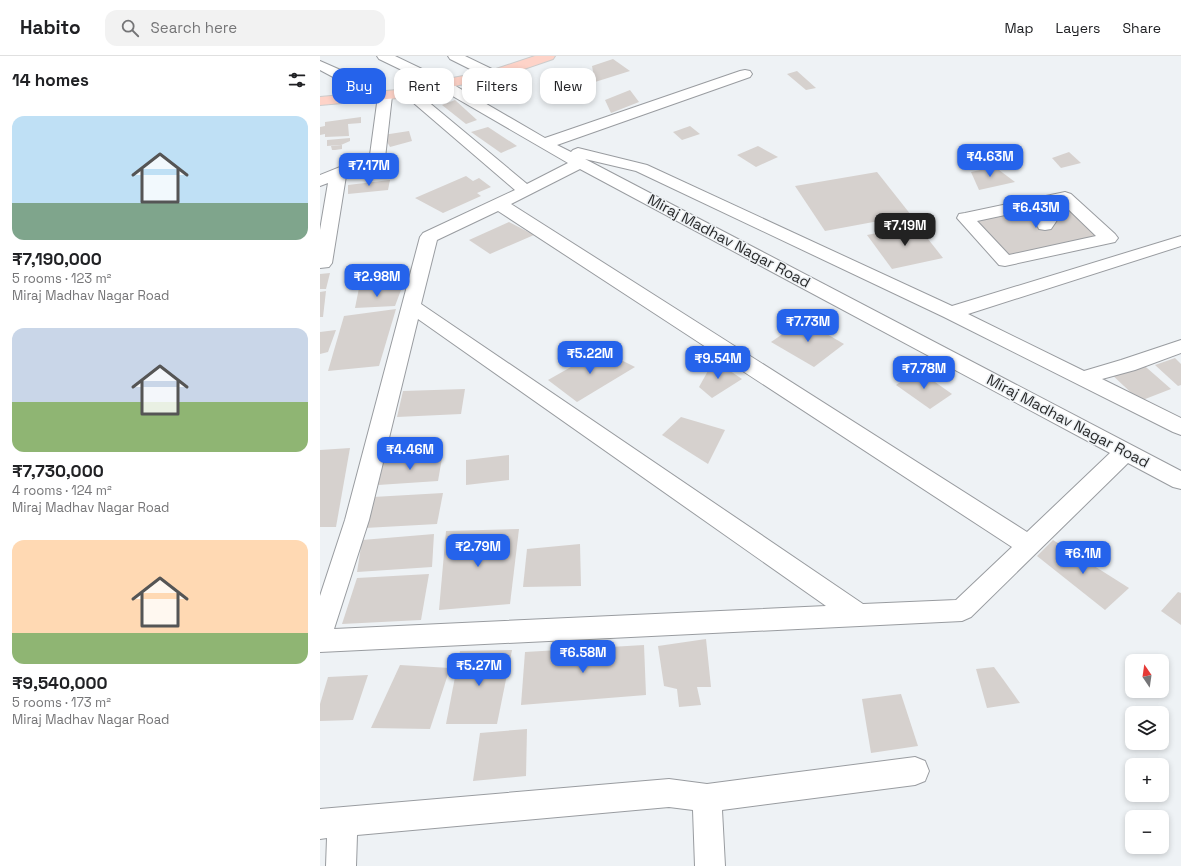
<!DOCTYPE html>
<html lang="en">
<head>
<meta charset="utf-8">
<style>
	body { margin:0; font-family:"Space Grotesk",sans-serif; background:#f2f2f2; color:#202124; height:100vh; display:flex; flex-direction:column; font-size:15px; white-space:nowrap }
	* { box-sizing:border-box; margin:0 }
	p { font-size:13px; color:#757577 }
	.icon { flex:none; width:22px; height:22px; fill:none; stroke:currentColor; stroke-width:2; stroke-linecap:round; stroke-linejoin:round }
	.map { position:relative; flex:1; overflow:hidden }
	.sheet { display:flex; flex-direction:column; background:#fff; width:320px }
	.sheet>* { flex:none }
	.top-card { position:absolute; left:12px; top:12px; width:380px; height:36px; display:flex; gap:8px }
	.needle { width:26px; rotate:347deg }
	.buttons { position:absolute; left:805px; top:598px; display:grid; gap:8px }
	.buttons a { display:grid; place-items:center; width:44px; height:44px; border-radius:8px; background:#fff; box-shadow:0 2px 6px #0003; font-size:20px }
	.price { position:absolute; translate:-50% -34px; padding:0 9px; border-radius:8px; background:#2563eb; color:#fff; font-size:13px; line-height:26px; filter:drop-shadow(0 1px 2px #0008) }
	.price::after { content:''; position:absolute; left:50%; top:24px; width:12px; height:9px; margin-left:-6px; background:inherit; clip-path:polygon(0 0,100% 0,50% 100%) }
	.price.current { background:#222; color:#fff }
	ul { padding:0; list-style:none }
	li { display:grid; align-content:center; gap:8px; height:212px; padding:0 12px }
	li span { display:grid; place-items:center; height:124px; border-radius:12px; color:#555 }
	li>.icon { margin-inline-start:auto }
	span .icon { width:72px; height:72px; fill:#fffc; stroke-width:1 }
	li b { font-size:17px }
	h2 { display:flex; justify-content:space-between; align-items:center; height:48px; padding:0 12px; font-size:17px }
	.pill { padding:0 14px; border-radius:12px; background:#fff; box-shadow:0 2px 6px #0003; font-size:14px; line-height:36px }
	.pill.current { background:#2563eb; color:#fff }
	header { display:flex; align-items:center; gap:24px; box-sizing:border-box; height:56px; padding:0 20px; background:#fff; border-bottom:1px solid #e0e0e0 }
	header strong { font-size:19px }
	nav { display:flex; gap:22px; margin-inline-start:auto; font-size:14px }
	.search { width:280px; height:36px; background:#f2f2f2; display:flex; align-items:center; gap:10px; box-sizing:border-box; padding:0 14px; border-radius:12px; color:#757577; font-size:15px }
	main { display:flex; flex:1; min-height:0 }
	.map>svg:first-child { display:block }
	.building { fill:#d6d1ce }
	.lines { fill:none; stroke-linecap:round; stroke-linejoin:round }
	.minor-casing { stroke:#999ca0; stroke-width:2 }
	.major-casing { stroke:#ccc; stroke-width:2 }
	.minor { fill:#fff; fill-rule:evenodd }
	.major { fill:#fed3c8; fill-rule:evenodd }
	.labels { text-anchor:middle; stroke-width:3; stroke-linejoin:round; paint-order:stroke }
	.street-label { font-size:15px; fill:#2a2b2c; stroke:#eef2f5 }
</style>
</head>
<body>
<header>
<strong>Habito</strong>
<div class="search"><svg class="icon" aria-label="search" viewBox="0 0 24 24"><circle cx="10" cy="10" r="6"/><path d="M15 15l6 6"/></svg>Search here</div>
<nav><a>Map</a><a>Layers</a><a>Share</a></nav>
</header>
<main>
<section class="sheet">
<h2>14 homes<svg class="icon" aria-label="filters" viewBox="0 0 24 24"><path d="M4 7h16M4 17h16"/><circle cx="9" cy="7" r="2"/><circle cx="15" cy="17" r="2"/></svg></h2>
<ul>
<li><span style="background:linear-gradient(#bfe0f5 70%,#7fa58c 0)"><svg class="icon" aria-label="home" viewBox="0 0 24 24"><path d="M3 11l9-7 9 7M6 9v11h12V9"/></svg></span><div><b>₹7,190,000</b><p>5 rooms · 123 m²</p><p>Miraj Madhav Nagar Road</p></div></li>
<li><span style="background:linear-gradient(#c9d6e8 60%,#8fb573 0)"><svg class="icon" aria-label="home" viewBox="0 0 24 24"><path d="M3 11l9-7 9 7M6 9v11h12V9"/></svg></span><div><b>₹7,730,000</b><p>4 rooms · 124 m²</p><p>Miraj Madhav Nagar Road</p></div></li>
<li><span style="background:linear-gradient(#ffd9b3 75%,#8fb573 0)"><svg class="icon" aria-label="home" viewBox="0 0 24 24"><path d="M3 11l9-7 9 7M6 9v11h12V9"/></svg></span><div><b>₹9,540,000</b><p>5 rooms · 173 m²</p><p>Miraj Madhav Nagar Road</p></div></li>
</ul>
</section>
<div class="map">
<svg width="861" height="810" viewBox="0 0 861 810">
	<rect width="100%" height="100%" fill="#eef2f5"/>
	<g class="building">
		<path d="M 293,3 L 310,15 L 275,26 L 272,10 Z"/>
		<path d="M 477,15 L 496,32 L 486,34 L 467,18 Z"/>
		<path d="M 310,34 L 319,46 L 291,57 L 285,44 Z"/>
		<path d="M 135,44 L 157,64 L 146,68 L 122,49 Z"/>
		<path d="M 41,61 L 41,67 L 28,68 L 29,80 L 5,81 L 5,78 L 0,79 L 0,71 L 5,70 L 5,66 Z"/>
		<path d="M 370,70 L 380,78 L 362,84 L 353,76 Z"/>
		<path d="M 168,71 L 197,90 L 181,97 L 151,76 Z"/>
		<path d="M 89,75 L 92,85 L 70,91 L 63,79 Z"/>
		<path d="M 30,82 L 30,85 L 21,89 L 7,90 L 7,84 Z"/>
		<path d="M 22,89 L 22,93 L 15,94 L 12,94 L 11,90 Z"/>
		<path d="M 438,90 L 458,101 L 436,111 L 417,99 Z"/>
		<path d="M 749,96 L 761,107 L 741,112 L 732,102 Z"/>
		<path d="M 675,111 L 695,126 L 659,134 L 651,116 Z"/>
		<path d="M 557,116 L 591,159 L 505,175 L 475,130 Z"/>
		<path d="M 146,120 L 153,125 L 159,122 L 171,131 L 157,137 L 161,140 L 123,157 L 95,142 Z"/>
		<path d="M 70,124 L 68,134 L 28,138 L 28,129 Z"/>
		<path d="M 745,141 L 789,182 L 685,205 L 645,162 Z"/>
		<path d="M 189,166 L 214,179 L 170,198 L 149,184 Z"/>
		<path d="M 597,169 L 623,202 L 572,213 L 547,179 Z"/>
		<path d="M 10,217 L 6,233 L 0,233 L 0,218 Z"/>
		<path d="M 39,232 L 81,234 L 75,250 L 35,252 Z"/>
		<path d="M 6,235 L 3,261 L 0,261 L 0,236 Z"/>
		<path d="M 76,253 L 59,310 L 8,315 L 24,260 Z"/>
		<path d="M 483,264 L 524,288 L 494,311 L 451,286 Z"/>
		<path d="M 16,274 L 8,296 L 0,298 L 0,276 Z"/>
		<path d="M 281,294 L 315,311 L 257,346 L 228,324 Z"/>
		<path d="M 855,302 L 861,308 L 861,329 L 858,330 L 835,309 Z"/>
		<path d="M 394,304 L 422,323 L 392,342 L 379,331 Z"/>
		<path d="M 819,305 L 851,333 L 820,345 L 789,316 Z"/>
		<path d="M 598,314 L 632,338 L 610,353 L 576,329 Z"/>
		<path d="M 145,333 L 141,358 L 77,361 L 83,335 Z"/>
		<path d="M 361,361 L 405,374 L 388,408 L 342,379 Z"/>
		<path d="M 30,392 L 16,471 L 0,471 L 0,394 Z"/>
		<path d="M 189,399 L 189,424 L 146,429 L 146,404 Z"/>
		<path d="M 122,402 L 118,425 L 58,429 L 64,405 Z"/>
		<path d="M 123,437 L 117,468 L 45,472 L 53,441 Z"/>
		<path d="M 199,473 L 190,548 L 119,554 L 126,475 Z"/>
		<path d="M 114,478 L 112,511 L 37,516 L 42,484 Z"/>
		<path d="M 733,484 L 809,532 L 785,554 L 717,500 Z"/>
		<path d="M 260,488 L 261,530 L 203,531 L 207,493 Z"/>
		<path d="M 109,518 L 101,564 L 22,568 L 37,522 Z"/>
		<path d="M 858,536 L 861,537 L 861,569 L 841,555 Z"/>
		<path d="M 386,583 L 391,631 L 377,631 L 381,649 L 359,651 L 357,633 L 344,630 L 338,590 Z"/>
		<path d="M 324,589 L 326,639 L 201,649 L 205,596 Z"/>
		<path d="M 192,594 L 177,668 L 126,668 L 140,595 Z"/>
		<path d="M 80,609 L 130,612 L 110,673 L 51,672 Z"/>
		<path d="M 674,611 L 685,626 L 700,647 L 667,652 L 656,613 Z"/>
		<path d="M 48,619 L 33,664 L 0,665 L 0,648 L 8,621 Z"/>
		<path d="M 581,638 L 598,690 L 551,697 L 542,643 Z"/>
		<path d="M 207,673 L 206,720 L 153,725 L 160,677 Z"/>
	</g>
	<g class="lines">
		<g class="minor-casing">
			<g id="minor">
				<path d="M 57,0 L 75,0 L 127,25 L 225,82 L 420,15 L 425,14 L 430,15 L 432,18 L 430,21 L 237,89 L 251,96 L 253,94 L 258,92 L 327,109 L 632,250 L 861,180 L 861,190 L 648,258 L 764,315 L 801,304 L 861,284 L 861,297 L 815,314 L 782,323 L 861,362 L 861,379 L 853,376 L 624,261 L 316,115 L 265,103 L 861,415 L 861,433 L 853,431 L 808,407 L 651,561 L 642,565 L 0,596 L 0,540 L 25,464 L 100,181 L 103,177 L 195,134 L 82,37 L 84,34 L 89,33 L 94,34 L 207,128 L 248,107 L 117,31 L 59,3 ZM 260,113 L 790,397 L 707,476 L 191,148 ZM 178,155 L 692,491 L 636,544 L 543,548 L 101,248 L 117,184 ZM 98,263 L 506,550 L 14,573 L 49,464 Z"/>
				<path d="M 128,0 L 145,0 L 178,16 L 180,19 L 178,22 L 173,23 L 168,22 L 130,3 Z"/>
				<path d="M 0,5 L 25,16 L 43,41 L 41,44 L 36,45 L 31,44 L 15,22 L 0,14 Z"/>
				<path d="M 65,36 L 70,37 L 72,40 L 65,102 L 62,105 L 26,120 L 12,207 L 9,211 L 0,212 L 0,174 L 8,127 L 0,130 L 0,119 L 50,99 L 58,40 L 60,37 Z"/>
				<path d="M 745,136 L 751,138 L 795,178 L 798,182 L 795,186 L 685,210 L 679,209 L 637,162 L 639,158 L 645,157 ZM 731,149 L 717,169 L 719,173 L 725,174 L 731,173 L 746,151 L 776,180 L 689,199 L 657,165 Z"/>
				<path d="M 595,701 L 605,705 L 609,715 L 605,725 L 595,729 L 402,754 L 405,810 L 375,810 L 373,754 L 349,751 L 37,779 L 36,810 L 6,810 L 7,782 L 0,783 L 0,753 L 349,723 L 387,728 Z"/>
			</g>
		</g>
		<g class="major-casing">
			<path id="major" d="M 215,0 L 235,0 L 233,3 L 178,22 L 123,32 L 89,41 L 0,49 L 0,41 L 88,33 L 122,24 L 170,15 Z"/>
		</g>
		<use href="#minor" class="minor"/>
		<use href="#major" class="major"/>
	</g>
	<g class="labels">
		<g class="street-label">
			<text transform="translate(409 185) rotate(28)" y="5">Miraj Madhav Nagar Road</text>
			<text transform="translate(748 365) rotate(28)" y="5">Miraj Madhav Nagar Road</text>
		</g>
	</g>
</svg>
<div class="buttons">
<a><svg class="needle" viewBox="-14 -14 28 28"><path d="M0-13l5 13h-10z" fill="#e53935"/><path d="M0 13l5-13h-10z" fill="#757577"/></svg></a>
<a><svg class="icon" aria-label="layers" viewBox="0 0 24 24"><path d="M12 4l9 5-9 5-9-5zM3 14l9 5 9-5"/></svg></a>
<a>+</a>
<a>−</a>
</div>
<b class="price" style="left:670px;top:122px">₹4.63M</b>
<b class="price" style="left:49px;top:131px">₹7.17M</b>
<b class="price" style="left:716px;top:173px">₹6.43M</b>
<b class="price current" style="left:585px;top:191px">₹7.19M</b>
<b class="price" style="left:57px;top:242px">₹2.98M</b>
<b class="price" style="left:488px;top:287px">₹7.73M</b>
<b class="price" style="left:270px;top:319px">₹5.22M</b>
<b class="price" style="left:398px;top:324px">₹9.54M</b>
<b class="price" style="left:604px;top:334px">₹7.78M</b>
<b class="price" style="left:90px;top:415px">₹4.46M</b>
<b class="price" style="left:158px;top:512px">₹2.79M</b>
<b class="price" style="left:763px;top:519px">₹6.1M</b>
<b class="price" style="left:263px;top:618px">₹6.58M</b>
<b class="price" style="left:159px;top:631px">₹5.27M</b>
<div class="top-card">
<a class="pill current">Buy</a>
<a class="pill">Rent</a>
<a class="pill">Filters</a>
<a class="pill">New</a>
</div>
</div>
</main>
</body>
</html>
